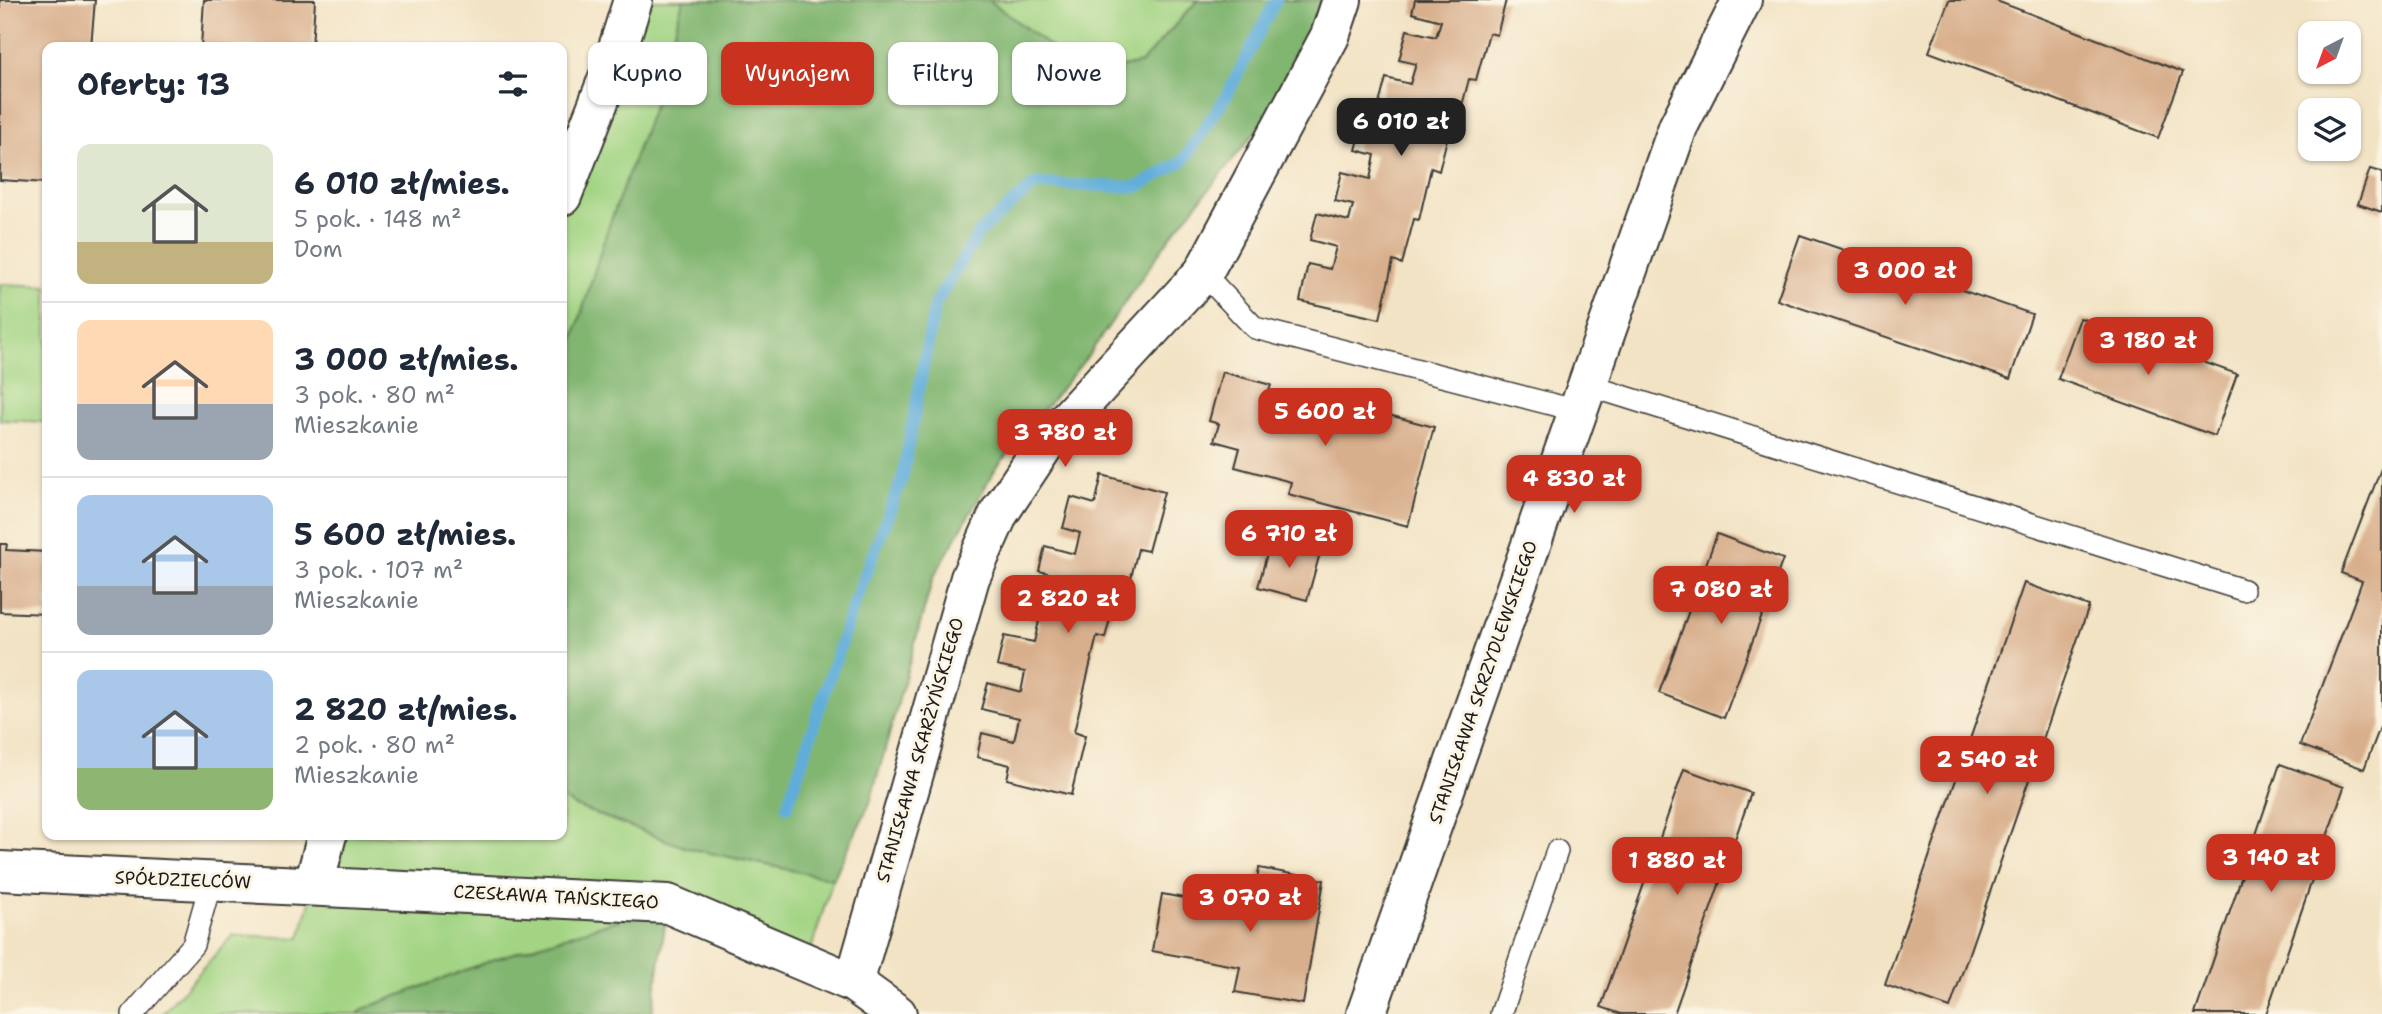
<!DOCTYPE html>
<html lang="pl">
<head>
<meta charset="utf-8">
<style>
	body { margin:0; font-family:"Shantell Sans",sans-serif; background:#f6f6f7; color:#1f2937; height:100vh; display:flex; flex-direction:column; font-size:26px; white-space:nowrap }
	* { box-sizing:border-box; margin:0 }
	p { font-size:23px; color:#747a83 }
	.icon { flex:none; width:38px; height:38px; fill:none; stroke:currentColor; stroke-width:2; stroke-linecap:round; stroke-linejoin:round }
	.map { position:relative; flex:1; overflow:hidden }
	.drawer { position:absolute; left:42px; top:42px; width:525px; height:798px; display:flex; flex-direction:column; background:#fff; border-radius:14px; box-shadow:0 2px 5px #0004 }
	.drawer>* { flex:none }
	.banner { position:absolute; left:588px; top:42px; width:665px; height:63px; display:flex; gap:14px }
	.needle { width:46px; rotate:221deg }
	.fabs { position:absolute; left:2298px; top:21px; display:grid; gap:14px }
	.fabs a { display:grid; place-items:center; width:63px; height:63px; border-radius:14px; background:#fff; box-shadow:0 2px 5px #0004; font-size:35px }
	.price { position:absolute; translate:-50% -60px; padding:0 16px; border-radius:14px; background:#c8321e; color:#fff; font-size:23px; line-height:46px; filter:drop-shadow(0 2px 4px #0008) }
	.price::after { content:''; position:absolute; left:50%; top:42px; width:21px; height:16px; margin-left:-10px; background:inherit; clip-path:polygon(0 0,100% 0,50% 100%) }
	.price.selected { background:#222; color:#fff }
	ul { padding:0; list-style:none }
	li { display:flex; align-items:center; gap:21px; height:175px; padding:0 35px }
	li+li { border-top:2px solid #e0e1e3 }
	li span { display:grid; place-items:center; flex:none; width:196px; height:140px; border-radius:14px; color:#555 }
	li>.icon { margin-inline-start:auto }
	span .icon { width:84px; height:84px; fill:#fffc; stroke-width:1 }
	li b { font-size:30px }
	h2 { display:flex; justify-content:space-between; align-items:center; height:84px; padding:0 35px; font-size:30px }
	.tag { padding:0 24px; border-radius:14px; background:#fff; box-shadow:0 2px 5px #0004; font-size:24px; line-height:63px }
	.tag.selected { background:#c8321e; color:#fff }
	.map>svg:first-child { display:block }
	.green { fill:#a2d483; stroke:#5f7850; stroke-width:2 }
	.forest { fill:#81b671; stroke:#4e6946; stroke-width:2 }
	.lines { fill:none; stroke-linecap:round; stroke-linejoin:round }
	.stream { stroke:#60adda; stroke-width:12 }
	.building { fill:#d8af8c }
	.lane-casing { stroke:#3c3a35; stroke-width:24 }
	.street-casing { stroke:#3c3a35; stroke-width:42 }
	.secondary-casing { stroke:#3c3a35; stroke-width:42 }
	.lane { stroke:#fff; stroke-width:21 }
	.street { stroke:#fff; stroke-width:38 }
	.secondary { stroke:#fff; stroke-width:38 }
	.labels { text-anchor:middle; stroke-width:6; stroke-linejoin:round; paint-order:stroke }
	.street-label { font-size:18px; fill:#1c1c1c; stroke:#fcf5e5 }
</style>
</head>
<body>
<div class="map">
<svg width="2382" height="1014" viewBox="0 0 2382 1014">
	<rect width="100%" height="100%" fill="#fcf5e5"/>
	<filter id="ink" filterUnits="userSpaceOnUse"><feTurbulence type="fractalNoise" baseFrequency=".0143" numOctaves="2"/><feDisplacementMap in="SourceGraphic" scale="14" xChannelSelector="R" yChannelSelector="G"/><feConvolveMatrix kernelMatrix="1 2 1 2 8 2 1 2 1" color-interpolation-filters="sRGB"/></filter>
	<filter id="wash" filterUnits="userSpaceOnUse"><feTurbulence type="fractalNoise" baseFrequency=".00686" numOctaves="4" result="noise"/><feDisplacementMap in="SourceGraphic" scale="28" xChannelSelector="R" yChannelSelector="G"/><feGaussianBlur stdDeviation="1.57" result="paint"/><feColorMatrix in="noise" values="0 0 0 0 0 0 0 0 0 0 0 0 0 0 0 0 0 1.4 0 .05"/><feComposite in="paint" operator="in"/></filter>
	<g filter="url(#wash)">
		<rect width="100%" height="100%" fill="#f2e3c4"/>
		<g class="green">
			<path d="M 645,0 L 683,0 L 658,94 L 607,231 L 562,376 L 562,196 Z"/>
			<path d="M 989,0 L 1198,0 L 1141,63 L 1087,75 Z"/>
			<path d="M 0,284 L 47,286 L 47,422 L 0,420 Z"/>
			<path d="M 562,798 L 575,806 L 687,848 L 833,879 L 807,963 L 668,904 L 495,959 L 363,1009 L 358,1014 L 162,1014 L 233,935 L 300,938 L 328,835 L 562,835 Z"/>
		</g>
		<g class="forest">
			<path d="M 683,0 L 989,0 L 1087,75 L 1141,63 L 1198,0 L 1322,0 L 1278,104 L 1170,237 L 1088,356 L 996,468 L 933,578 L 870,803 L 833,879 L 687,848 L 575,806 L 562,798 L 562,376 L 607,231 L 658,94 Z"/>
			<path d="M 668,904 L 652,1014 L 358,1014 L 363,1009 L 495,959 Z"/>
		</g>
		<g class="lines">
			<path class="stream" d="M 787,807 L 853,606 L 902,479 L 935,304 L 979,233 L 1035,184 L 1137,187 L 1183,161 L 1228,93 L 1276,0"/>
		</g>
		<g id="blocks">
			<g class="building">
				<path d="M 0,0 L 95,0 L 91,47 L 47,47 L 47,183 L 0,180 Z"/>
				<path d="M 204,0 L 315,0 L 312,47 L 201,47 Z"/>
				<path d="M 1415,0 L 1506,0 L 1497,35 L 1489,33 L 1476,80 L 1469,79 L 1457,125 L 1451,123 L 1439,171 L 1431,168 L 1419,220 L 1414,219 L 1402,264 L 1393,261 L 1380,319 L 1300,301 L 1308,264 L 1330,269 L 1336,247 L 1310,240 L 1317,213 L 1349,221 L 1353,205 L 1335,201 L 1342,172 L 1370,179 L 1375,155 L 1356,150 L 1364,121 L 1389,127 L 1394,108 L 1379,104 L 1386,78 L 1410,84 L 1416,64 L 1399,60 L 1407,30 L 1436,37 L 1441,21 L 1412,13 Z"/>
				<path d="M 1949,0 L 1994,0 L 2183,72 L 2158,138 L 1929,52 Z"/>
				<path d="M 2370,169 L 2382,172 L 2382,212 L 2358,204 Z"/>
				<path d="M 1800,235 L 2032,314 L 2010,379 L 1777,300 Z"/>
				<path d="M 2080,318 L 2237,374 L 2215,436 L 2058,379 Z"/>
				<path d="M 1222,372 L 1271,385 L 1268,394 L 1311,405 L 1313,395 L 1434,427 L 1408,526 L 1288,494 L 1291,482 L 1235,467 L 1240,448 L 1214,441 L 1219,424 L 1209,421 Z"/>
				<path d="M 2382,466 L 2382,722 L 2364,769 L 2300,745 L 2362,581 L 2341,573 Z"/>
				<path d="M 1102,475 L 1164,492 L 1148,551 L 1138,549 L 1127,594 L 1117,591 L 1105,638 L 1097,636 L 1074,732 L 1085,736 L 1071,795 L 1007,779 L 1010,765 L 977,757 L 982,733 L 1014,741 L 1019,718 L 981,709 L 988,683 L 1021,692 L 1025,672 L 997,666 L 1004,636 L 1034,642 L 1039,621 L 1017,615 L 1025,588 L 1060,597 L 1065,577 L 1039,571 L 1045,546 L 1075,554 L 1080,533 L 1063,528 L 1071,497 L 1095,504 Z"/>
				<path d="M 1717,534 L 1783,559 L 1724,718 L 1659,693 Z"/>
				<path d="M 1271,539 L 1320,553 L 1307,600 L 1258,587 Z"/>
				<path d="M 0,544 L 7,544 L 6,550 L 47,552 L 47,614 L 0,612 Z"/>
				<path d="M 2024,583 L 2089,606 L 1950,1008 L 1885,985 Z"/>
				<path d="M 2280,764 L 2344,787 L 2266,1014 L 2195,1014 Z"/>
				<path d="M 1684,769 L 1751,793 L 1674,1014 L 1621,1014 L 1601,1007 Z"/>
				<path d="M 1259,868 L 1324,880 L 1303,1004 L 1235,992 L 1240,967 L 1152,951 L 1162,894 L 1252,911 Z"/>
			</g>
		</g>
	</g>
	<g filter="url(#ink)">
		<use href="#blocks" fill-opacity="0" stroke="#3c3a35" stroke-width="2"/>
		<g class="lines">
			<g class="lane-casing">
				<g id="lane">
					<path d="M 1203,273 L 1255,328 L 1578,411"/>
					<path d="M 1587,385 L 2243,590"/>
					<path d="M 133,1014 L 193,945 L 211,882"/>
					<path d="M 1501,1014 L 1557,851"/>
				</g>
			</g>
			<g class="street-casing">
				<g id="street">
					<path d="M 562,196 L 610,73 L 633,0"/>
					<path d="M 314,884 L 327,835"/>
					<path d="M 854,983 L 970,578 L 999,513 L 1045,444 L 1203,273 L 1330,36 L 1342,0"/>
					<path d="M 1366,1014 L 1678,127 L 1742,0"/>
				</g>
			</g>
			<g class="secondary-casing">
				<path id="secondary" d="M 0,871 L 668,904 L 854,983 L 897,1014"/>
			</g>
			<use href="#lane" class="lane"/>
			<use href="#street" class="street"/>
			<use href="#secondary" class="secondary"/>
		</g>
	</g>
	<g class="labels">
		<g class="street-label">
			<text transform="translate(1483 682) rotate(-71)" y="6">STANISŁAWA SKRZYDLEWSKIEGO</text>
			<text transform="translate(920 750) rotate(-74)" y="6">STANISŁAWA SKARŻYŃSKIEGO</text>
			<text transform="translate(183 880) rotate(2)" y="6">SPÓŁDZIELCÓW</text>
			<text transform="translate(556 897) rotate(3)" y="6">CZESŁAWA TAŃSKIEGO</text>
		</g>
	</g>
</svg>
<div class="fabs">
<a><svg class="needle" viewBox="-14 -14 28 28"><path d="M0-13l5 13h-10z" fill="#e53935"/><path d="M0 13l5-13h-10z" fill="#747a83"/></svg></a>
<a><svg class="icon" aria-label="layers" viewBox="0 0 24 24"><path d="M12 4l9 5-9 5-9-5zM3 14l9 5 9-5"/></svg></a>
</div>
<b class="price selected" style="left:1401px;top:158px">6 010 zł</b>
<b class="price" style="left:1905px;top:307px">3 000 zł</b>
<b class="price" style="left:2148px;top:377px">3 180 zł</b>
<b class="price" style="left:1325px;top:448px">5 600 zł</b>
<b class="price" style="left:1065px;top:469px">3 780 zł</b>
<b class="price" style="left:1574px;top:515px">4 830 zł</b>
<b class="price" style="left:1289px;top:570px">6 710 zł</b>
<b class="price" style="left:1721px;top:626px">7 080 zł</b>
<b class="price" style="left:1068px;top:635px">2 820 zł</b>
<b class="price" style="left:1987px;top:796px">2 540 zł</b>
<b class="price" style="left:2271px;top:894px">3 140 zł</b>
<b class="price" style="left:1677px;top:897px">1 880 zł</b>
<b class="price" style="left:1250px;top:934px">3 070 zł</b>
<div class="banner">
<a class="tag">Kupno</a>
<a class="tag selected">Wynajem</a>
<a class="tag">Filtry</a>
<a class="tag">Nowe</a>
</div>
<section class="drawer">
<h2>Oferty: 13<svg class="icon" aria-label="filters" viewBox="0 0 24 24"><path d="M4 7h16M4 17h16"/><circle cx="9" cy="7" r="2"/><circle cx="15" cy="17" r="2"/></svg></h2>
<ul>
<li><span style="background:linear-gradient(#dfe7d0 70%,#c2b280 0)"><svg class="icon" aria-label="home" viewBox="0 0 24 24"><path d="M3 11l9-7 9 7M6 9v11h12V9"/></svg></span><div><b>6 010 zł/mies.</b><p>5 pok. · 148 m²</p><p>Dom</p></div></li>
<li><span style="background:linear-gradient(#ffd9b3 60%,#9aa5b1 0)"><svg class="icon" aria-label="home" viewBox="0 0 24 24"><path d="M3 11l9-7 9 7M6 9v11h12V9"/></svg></span><div><b>3 000 zł/mies.</b><p>3 pok. · 80 m²</p><p>Mieszkanie</p></div></li>
<li><span style="background:linear-gradient(#a9c7e8 65%,#9aa5b1 0)"><svg class="icon" aria-label="home" viewBox="0 0 24 24"><path d="M3 11l9-7 9 7M6 9v11h12V9"/></svg></span><div><b>5 600 zł/mies.</b><p>3 pok. · 107 m²</p><p>Mieszkanie</p></div></li>
<li><span style="background:linear-gradient(#a9c7e8 70%,#8fb573 0)"><svg class="icon" aria-label="home" viewBox="0 0 24 24"><path d="M3 11l9-7 9 7M6 9v11h12V9"/></svg></span><div><b>2 820 zł/mies.</b><p>2 pok. · 80 m²</p><p>Mieszkanie</p></div></li>
</ul>
</section>
</div>
</body>
</html>
